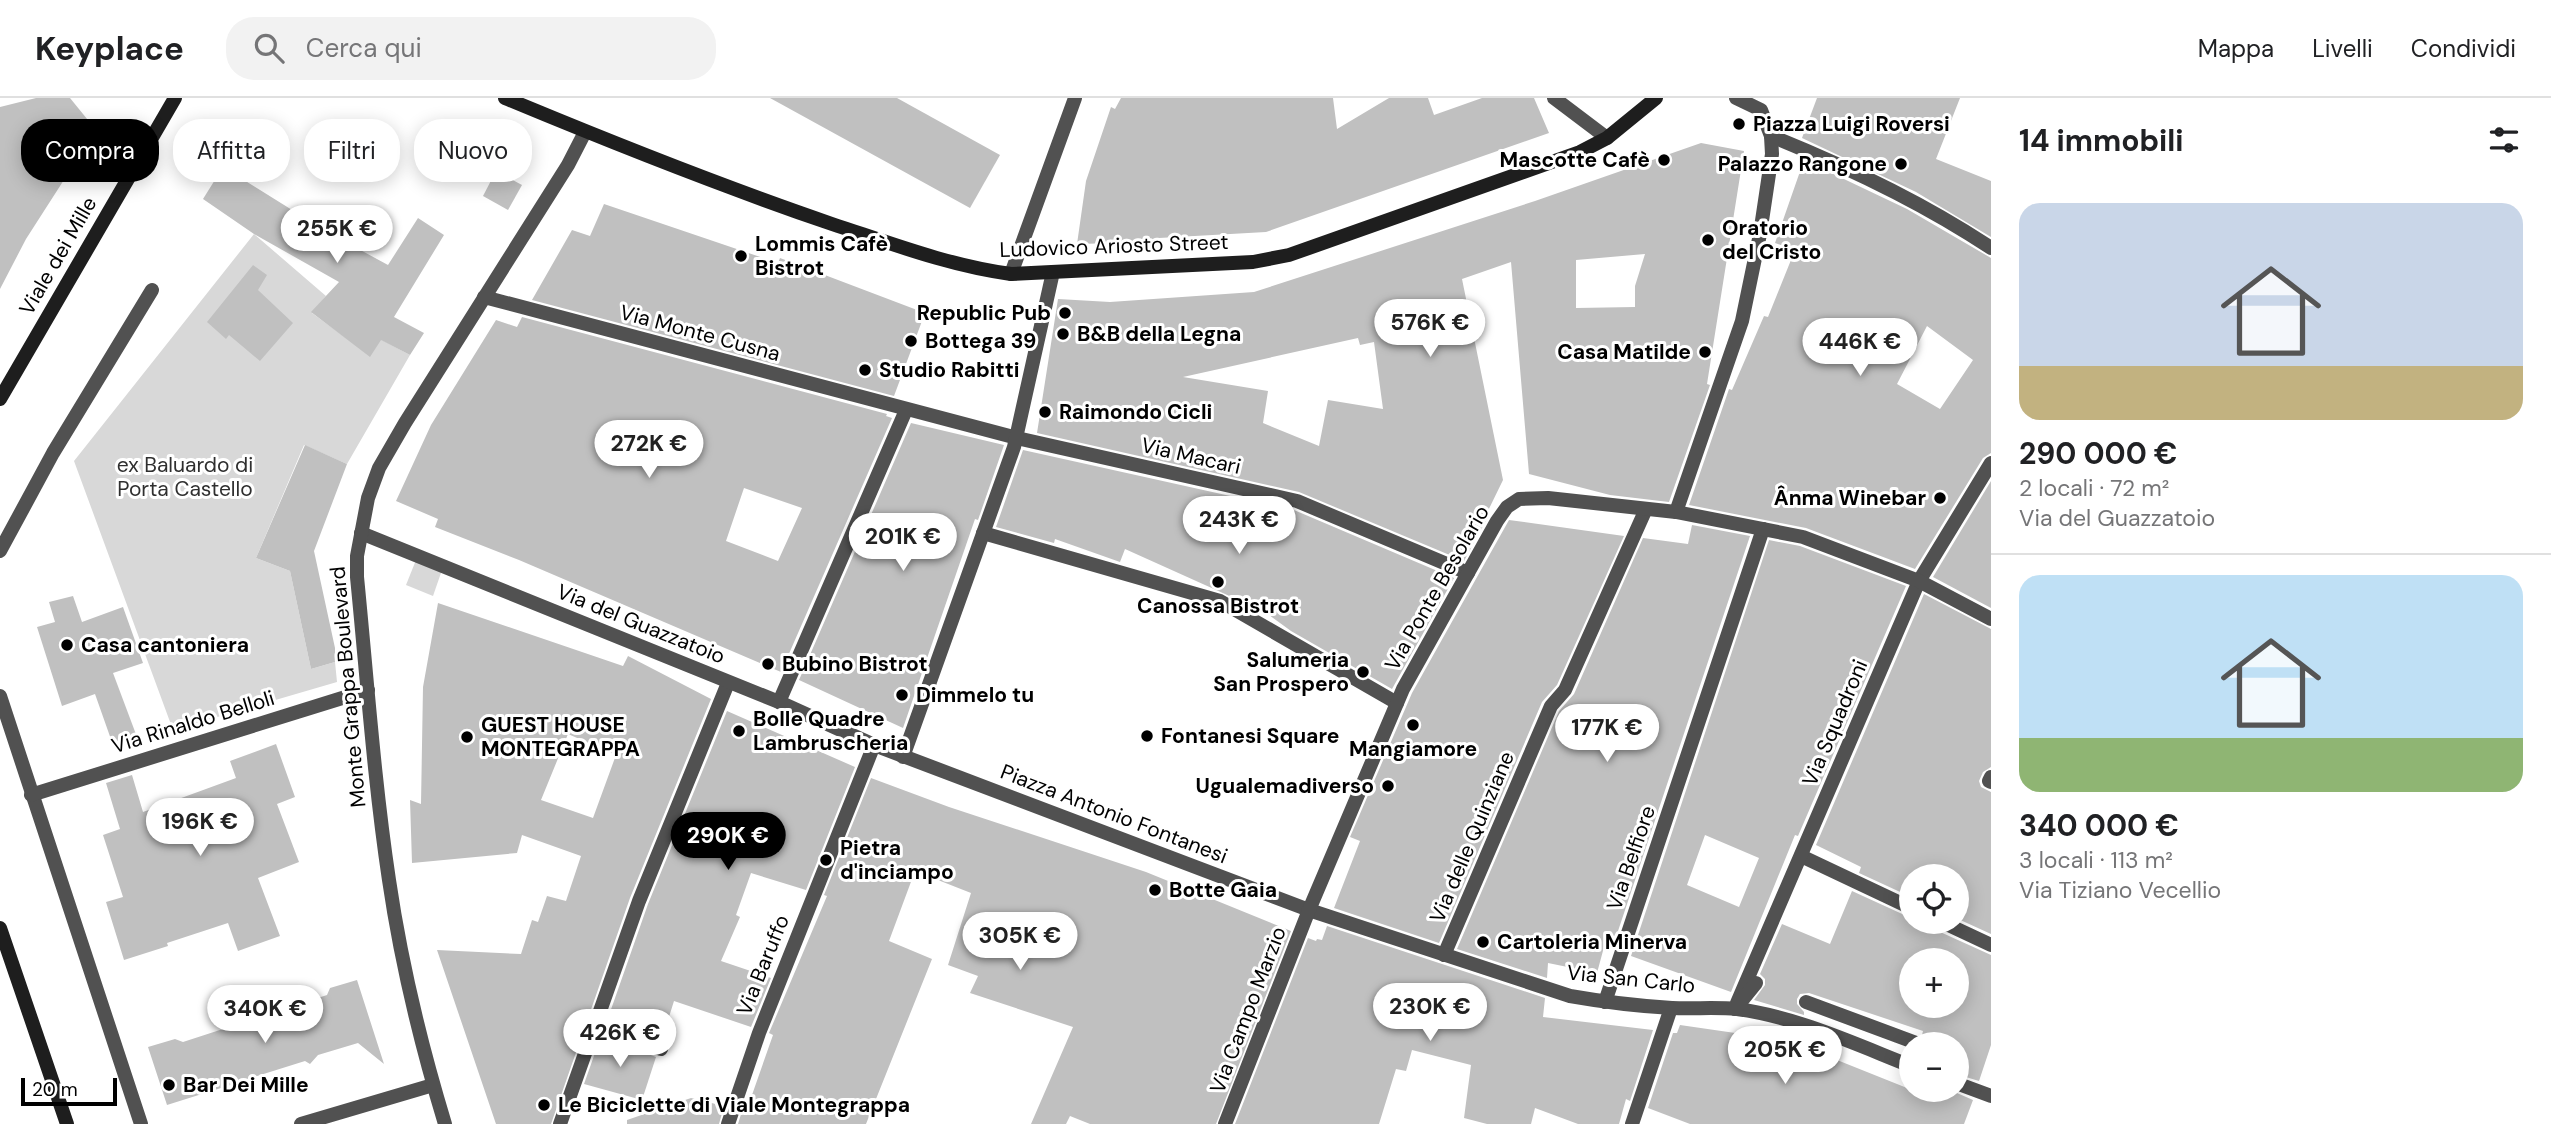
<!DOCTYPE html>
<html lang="it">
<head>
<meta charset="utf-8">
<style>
	body { margin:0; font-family:"DM Sans",sans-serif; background:#f2f2f2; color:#202124; height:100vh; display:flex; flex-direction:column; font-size:26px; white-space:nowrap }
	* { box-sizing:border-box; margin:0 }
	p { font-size:23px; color:#757577 }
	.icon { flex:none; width:38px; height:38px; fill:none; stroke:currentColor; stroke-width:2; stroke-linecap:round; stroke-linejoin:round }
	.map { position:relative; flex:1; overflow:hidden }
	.side { display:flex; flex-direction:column; background:#fff; width:560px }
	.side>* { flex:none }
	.banner { position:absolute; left:21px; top:21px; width:665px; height:63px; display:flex; gap:14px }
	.fabs { position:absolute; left:1899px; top:766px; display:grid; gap:14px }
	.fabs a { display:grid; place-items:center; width:70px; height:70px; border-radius:50%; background:#fff; box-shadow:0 4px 18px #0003; font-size:35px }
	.scale { position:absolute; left:21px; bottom:18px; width:96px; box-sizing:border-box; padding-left:7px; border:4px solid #000; border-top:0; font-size:19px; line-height:24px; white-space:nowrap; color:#000; -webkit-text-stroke:5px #fff; paint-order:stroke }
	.price { position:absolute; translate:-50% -60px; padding:0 16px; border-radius:24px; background:#fff; color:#222; font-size:23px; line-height:46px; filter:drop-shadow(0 2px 4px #0008) }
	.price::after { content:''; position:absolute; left:50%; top:42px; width:21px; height:16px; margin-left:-10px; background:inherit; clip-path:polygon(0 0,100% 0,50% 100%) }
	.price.on { background:#000; color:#fff }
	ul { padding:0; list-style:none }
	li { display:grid; align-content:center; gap:14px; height:371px; padding:0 28px }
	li+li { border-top:2px solid #e0e0e0 }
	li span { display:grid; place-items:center; height:217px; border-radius:21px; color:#555 }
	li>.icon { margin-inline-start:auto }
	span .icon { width:126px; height:126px; fill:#fffc; stroke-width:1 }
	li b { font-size:30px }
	h2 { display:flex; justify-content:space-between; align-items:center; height:84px; padding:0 28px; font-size:30px }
	.tag { padding:0 24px; border-radius:28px; background:#fff; box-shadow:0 4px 18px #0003; font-size:24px; line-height:63px }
	.tag.on { background:#000; color:#fff }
	header { display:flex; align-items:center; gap:42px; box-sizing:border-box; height:98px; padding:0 35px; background:#fff; border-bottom:2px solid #e0e0e0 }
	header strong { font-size:33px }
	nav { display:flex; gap:38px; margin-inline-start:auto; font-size:24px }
	.search { width:490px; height:63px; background:#f2f2f2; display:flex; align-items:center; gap:18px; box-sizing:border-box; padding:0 24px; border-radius:28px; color:#757577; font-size:26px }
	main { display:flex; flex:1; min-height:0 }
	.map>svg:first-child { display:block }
	.green { fill:#d8d8d8 }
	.building { fill:#c0c0c0; fill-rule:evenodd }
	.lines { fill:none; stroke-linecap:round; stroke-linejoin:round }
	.lane { stroke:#515151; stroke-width:14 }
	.street { stroke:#515151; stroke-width:14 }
	.secondary { stroke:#1e1e1e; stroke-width:14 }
	.poi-dot { fill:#000; stroke:#fff; stroke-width:2.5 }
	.labels { text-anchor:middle; stroke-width:6; stroke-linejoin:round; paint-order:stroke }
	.poi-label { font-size:21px; font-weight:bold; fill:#000; stroke:#fff; text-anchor:start }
	.street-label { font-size:21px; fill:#000; stroke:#fff }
	.park-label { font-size:21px; fill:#2f2f2f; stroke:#fff }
</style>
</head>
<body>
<header>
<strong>Keyplace</strong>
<div class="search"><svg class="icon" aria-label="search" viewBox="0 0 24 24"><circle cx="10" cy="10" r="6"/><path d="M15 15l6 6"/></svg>Cerca qui</div>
<nav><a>Mappa</a><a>Livelli</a><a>Condividi</a></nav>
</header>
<main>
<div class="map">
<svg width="1991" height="1026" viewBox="0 0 1991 1026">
	<rect width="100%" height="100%" fill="#fff"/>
	<g class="green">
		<path d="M 254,136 L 326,198 L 312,215 L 369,257 L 380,241 L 410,257 L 347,366 L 304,347 L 256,460 L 290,473 L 311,571 L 335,564 L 337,584 L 173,632 L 74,363 Z"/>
		<path d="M 416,462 L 442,472 L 433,498 L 406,487 Z"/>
	</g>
	<g class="building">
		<path d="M 36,0 L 70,0 L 96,32 L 26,141 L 0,191 L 0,9 Z"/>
		<path d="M 770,0 L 897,0 L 1000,57 L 970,110 Z"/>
		<path d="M 1121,0 L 1333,0 L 1337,31 L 1389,0 L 1428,0 L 1434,17 L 1482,0 L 1534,0 L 1549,35 L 1266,134 L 1159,140 L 1159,144 L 1077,146 L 1086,83 L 1111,9 L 1115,11 Z"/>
		<path d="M 1817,0 L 1960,0 L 1936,61 L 1991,83 L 1991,139 L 1916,94 L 1802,40 Z"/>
		<path d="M 1701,45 L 1744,53 L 1707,286 L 1710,287 L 1669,404 L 1610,397 L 1529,376 L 1511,164 L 1462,181 L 1503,382 L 1485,419 L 1488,419 L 1464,463 L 1299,394 L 1037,335 L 1058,201 L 1110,204 L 1254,194 L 1535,103 ZM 1645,156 L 1635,188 L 1635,209 L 1576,210 L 1576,162 ZM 1358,240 L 1360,247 L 1374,244 L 1383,311 L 1328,302 L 1319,348 L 1263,325 L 1268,293 L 1183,279 Z"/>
		<path d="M 1804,62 L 1907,111 L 1991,160 L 1991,355 L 1983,360 L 1915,471 L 1806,430 L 1689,407 L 1729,291 L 1732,292 L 1764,218 L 1768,219 L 1795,152 L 1775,145 ZM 1927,228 L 1973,262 L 1940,311 L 1897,286 Z"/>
		<path d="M 223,69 L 329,135 L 388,167 L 418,120 L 444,137 L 394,219 L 424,235 L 410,257 L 381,242 L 370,259 L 311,214 L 339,184 L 254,136 L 203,101 Z"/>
		<path d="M 496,73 L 522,87 L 508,112 L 483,98 Z"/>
		<path d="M 604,106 L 778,165 L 780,160 L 925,215 L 894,298 L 532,202 L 572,132 L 590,138 Z"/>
		<path d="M 253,167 L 267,177 L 258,192 L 293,225 L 260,263 L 229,237 L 226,241 L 207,224 Z"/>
		<path d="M 522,219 L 887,316 L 886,318 L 892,320 L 781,574 L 519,462 L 435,429 L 438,421 L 396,403 L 431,327 L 496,222 L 517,229 ZM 744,390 L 802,410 L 778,463 L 726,443 Z"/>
		<path d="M 911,325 L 1004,347 L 978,422 L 975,421 L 903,630 L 799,582 Z"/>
		<path d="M 305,347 L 347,366 L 314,453 L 335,550 L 335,564 L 311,571 L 290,473 L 256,460 Z"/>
		<path d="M 1023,352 L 1294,412 L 1454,480 L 1392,591 L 1291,533 L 1265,514 L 1125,451 L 1120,464 L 1055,441 L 1054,445 L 996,429 Z"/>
		<path d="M 1991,383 L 1991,510 L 1933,479 Z"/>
		<path d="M 1509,422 L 1624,438 L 1557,587 L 1542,604 L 1439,845 L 1334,810 L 1360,743 L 1350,739 L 1412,595 Z"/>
		<path d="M 1692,427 L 1750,438 L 1612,851 L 1604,849 L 1597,875 L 1548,865 L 1547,880 L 1457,851 L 1559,613 L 1574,596 L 1643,440 L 1688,446 Z"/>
		<path d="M 1769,442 L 1800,448 L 1906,488 L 1798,738 L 1795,737 L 1731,894 L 1631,858 ZM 1705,737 L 1759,760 L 1739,809 L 1687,787 Z"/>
		<path d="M 1924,496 L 1991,531 L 1991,669 L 1983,674 L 1979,683 L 1981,689 L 1991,694 L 1991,836 L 1956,820 L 1956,779 L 1911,779 L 1911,799 L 1859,775 L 1861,769 L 1816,747 Z"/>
		<path d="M 73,498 L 82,524 L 123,509 L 143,565 L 113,575 L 137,639 L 113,647 L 95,596 L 62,608 L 37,529 L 55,524 L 49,504 Z"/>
		<path d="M 438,505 L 623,568 L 628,558 L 711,601 L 630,800 L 551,1026 L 496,1026 L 437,852 L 521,856 L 532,822 L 538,824 L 547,798 L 566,803 L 581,758 L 522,737 L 517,755 L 412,765 L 410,702 L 421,706 L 423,589 ZM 568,636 L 616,657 L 593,720 L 541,702 Z"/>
		<path d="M 727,613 L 855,669 L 806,792 L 751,775 L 736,817 L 740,819 L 721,863 L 771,880 L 751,929 L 674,903 L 662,941 L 608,920 L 648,806 Z"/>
		<path d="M 276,646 L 295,699 L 277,706 L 299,764 L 258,780 L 280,838 L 238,853 L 228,825 L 167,845 L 168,848 L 124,862 L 106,804 L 123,799 L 103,737 L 120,731 L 106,685 L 132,677 L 143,714 L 236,680 L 230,663 Z"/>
		<path d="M 871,680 L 949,709 L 1146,774 L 1291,833 L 1216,1026 L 1090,1026 L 1070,1018 L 1066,1026 L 1031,1026 L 1073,929 L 970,895 L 978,878 L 948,867 L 971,795 L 915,773 L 889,843 L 932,861 L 866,1026 L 738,1026 L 742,1013 L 746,1014 L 773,937 L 769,935 L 827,798 L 824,797 Z"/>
		<path d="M 1852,793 L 1911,820 L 1911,824 L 1932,824 L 1938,833 L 1991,857 L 1991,947 L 1979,983 L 1956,976 L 1956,947 L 1928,947 L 1927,940 L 1922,937 L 1923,933 L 1809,895 L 1800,896 L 1797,901 L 1797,906 L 1804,914 L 1804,917 L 1754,902 L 1765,887 L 1765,881 L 1760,876 L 1782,826 L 1830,846 ZM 1911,863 L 1956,863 L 1956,908 L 1911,908 Z"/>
		<path d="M 1327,828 L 1545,900 L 1543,919 L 1653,932 L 1630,1003 L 1626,1001 L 1619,1026 L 1578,1026 L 1535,1010 L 1531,1026 L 1487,1026 L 1464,1020 L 1471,967 L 1412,952 L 1406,973 L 1396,971 L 1379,1026 L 1235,1026 L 1308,840 L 1316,843 L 1317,841 L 1322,842 Z"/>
		<path d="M 357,882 L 384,966 L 358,945 L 318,957 L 310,966 L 305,963 L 251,980 L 247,986 L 240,984 L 167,1007 L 148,949 L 175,941 L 183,944 L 327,897 L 330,890 Z"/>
		<path d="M 1680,927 L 1798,944 L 1797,946 L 1907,990 L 1911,977 L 1911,992 L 1950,992 L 1973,1002 L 1964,1026 L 1690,1026 L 1648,1010 L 1673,935 L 1677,935 Z"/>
		<path d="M 601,938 L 656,959 L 642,1002 L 584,986 Z"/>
		<path d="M 691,1000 L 724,1008 L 719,1026 L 627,1026 L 627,1022 Z"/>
	</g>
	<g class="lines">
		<g class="lane">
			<path d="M 1554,0 L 1607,40"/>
			<path d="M 484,199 L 1017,340 L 1297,403 L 1468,475"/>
			<path d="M 0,453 L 53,355 L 152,192"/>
			<path d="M 0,598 L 141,1026"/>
			<path d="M 779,604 L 906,312"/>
			<path d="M 1991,679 L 1989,683 L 1991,684"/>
			<path d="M 31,697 L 368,592"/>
			<path d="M 1801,758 L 1911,810"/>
			<path d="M 1942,824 L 1991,847"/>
			<path d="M 1444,857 L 1551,608 L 1565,592 L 1646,411"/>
			<path d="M 1605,904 L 1763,431"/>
			<path d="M 1737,905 L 1919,483 L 1991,365"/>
			<path d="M 596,926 L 661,951"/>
			<path d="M 560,1026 L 639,803 L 728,585"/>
			<path d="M 728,1026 L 759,935 L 874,647"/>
			<path d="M 1632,1026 L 1671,910"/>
		</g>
		<g class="street">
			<path d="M 1771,38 C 1848,69 1922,104 1991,150"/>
			<path d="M 1011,176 L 1075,0"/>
			<path d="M 1676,414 L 1742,223 L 1760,136 L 1772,56 L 1771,38 L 1761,12 L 1736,0"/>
			<path d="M 361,435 L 779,604 L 874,647 L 1309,812 L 1570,898 C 1604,904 1638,908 1672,910 C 1694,911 1716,909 1737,911 C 1797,919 1855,946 1911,968"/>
			<path d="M 983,435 L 1220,503 L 1397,605"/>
			<path d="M 903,659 L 1014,349 L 1053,174"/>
			<path d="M 1806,904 L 1919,946"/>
			<path d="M 1735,911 L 1756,885"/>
			<path d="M 1956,985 L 1991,998"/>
			<path d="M 301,1026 L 433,987"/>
			<path d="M 445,1026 C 421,947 401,864 389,782 C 374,682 367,580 357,479 L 357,458 L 368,400 L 379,370 L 405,325 L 568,67 L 585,34"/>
			<path d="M 1225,1026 L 1309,812 L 1403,591 L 1497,423 L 1507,409 L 1519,401 L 1548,400 L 1676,414 L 1803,439 L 1919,483 L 1991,521"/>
		</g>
		<g class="secondary">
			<path d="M 505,0 C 613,45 721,88 832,126 C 890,145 950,168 1011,176 L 1253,164 L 1289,157 L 1580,54 L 1607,40 L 1656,0"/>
			<path d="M 0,301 L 175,0"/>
			<path d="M 0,830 L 67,1026"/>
		</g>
	</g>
	<g class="poi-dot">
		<circle cx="1739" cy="26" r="7"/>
		<circle cx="1664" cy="62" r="7"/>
		<circle cx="1901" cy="66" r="7"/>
		<circle cx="1708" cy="142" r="7"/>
		<circle cx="741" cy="158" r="7"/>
		<circle cx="1065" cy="215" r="7"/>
		<circle cx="1063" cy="236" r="7"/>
		<circle cx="911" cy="243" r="7"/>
		<circle cx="1705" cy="254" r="7"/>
		<circle cx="865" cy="272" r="7"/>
		<circle cx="1045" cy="314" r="7"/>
		<circle cx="1940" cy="400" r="7"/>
		<circle cx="1218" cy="484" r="7"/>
		<circle cx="67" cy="547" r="7"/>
		<circle cx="768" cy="566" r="7"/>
		<circle cx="1363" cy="574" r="7"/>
		<circle cx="902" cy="597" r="7"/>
		<circle cx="1413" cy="627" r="7"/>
		<circle cx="739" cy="633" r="7"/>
		<circle cx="1147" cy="638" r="7"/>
		<circle cx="467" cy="639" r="7"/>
		<circle cx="1388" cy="688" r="7"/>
		<circle cx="826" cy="762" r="7"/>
		<circle cx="1155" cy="792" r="7"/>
		<circle cx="1483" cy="844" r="7"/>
		<circle cx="169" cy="987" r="7"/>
		<circle cx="544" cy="1007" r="7"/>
	</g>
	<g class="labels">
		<g class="poi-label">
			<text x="1753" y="33">Piazza Luigi Roversi</text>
			<text x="1650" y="69" text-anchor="end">Mascotte Cafè</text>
			<text x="1887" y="73" text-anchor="end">Palazzo Rangone</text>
			<text x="1722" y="137">Oratorio<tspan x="1722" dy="24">del Cristo</tspan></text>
			<text x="755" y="153">Lommis Cafè<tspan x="755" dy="24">Bistrot</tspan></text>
			<text x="1051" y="222" text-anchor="end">Republic Pub</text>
			<text x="1077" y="243">B&amp;B della Legna</text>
			<text x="925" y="250">Bottega 39</text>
			<text x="1691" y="261" text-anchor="end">Casa Matilde</text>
			<text x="879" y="279">Studio Rabitti</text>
			<text x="1059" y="321">Raimondo Cicli</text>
			<text x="1926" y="407" text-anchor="end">Ânma Winebar</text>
			<text x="1218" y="515" text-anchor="middle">Canossa Bistrot</text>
			<text x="81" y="554">Casa cantoniera</text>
			<text x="1349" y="569" text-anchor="end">Salumeria<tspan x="1349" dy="24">San Prospero</tspan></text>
			<text x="782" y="573">Bubino Bistrot</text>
			<text x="916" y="604">Dimmelo tu</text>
			<text x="753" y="628">Bolle Quadre<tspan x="753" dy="24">Lambruscheria</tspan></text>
			<text x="481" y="634">GUEST HOUSE<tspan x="481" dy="24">MONTEGRAPPA</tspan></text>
			<text x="1161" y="645">Fontanesi Square</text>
			<text x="1413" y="658" text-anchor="middle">Mangiamore</text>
			<text x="1374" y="695" text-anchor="end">Ugualemadiverso</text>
			<text x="840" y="757">Pietra<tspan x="840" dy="24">d'inciampo</tspan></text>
			<text x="1169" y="799">Botte Gaia</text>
			<text x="1497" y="851">Cartoleria Minerva</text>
			<text x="183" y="994">Bar Dei Mille</text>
			<text x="558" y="1014">Le Biciclette di Viale Montegrappa</text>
		</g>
		<g class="street-label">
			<text transform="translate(1114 148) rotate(-2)" y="7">Ludovico Ariosto Street</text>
			<text transform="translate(58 158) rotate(-60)" y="7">Viale dei Mille</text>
			<text transform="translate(700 235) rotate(15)" y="7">Via Monte Cusna</text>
			<text transform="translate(1191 358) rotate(13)" y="7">Via Macari</text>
			<text transform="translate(1437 490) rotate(-60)" y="7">Via Ponte Besolario</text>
			<text transform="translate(641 526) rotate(22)" y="7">Via del Guazzatoio</text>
			<text transform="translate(348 589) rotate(-95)" y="7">Monte Grappa Boulevard</text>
			<text transform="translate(193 624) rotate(-17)" y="7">Via Rinaldo Belloli</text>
			<text transform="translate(1835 625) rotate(-67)" y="7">Via Squadroni</text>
			<text transform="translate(1114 716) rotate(21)" y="7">Piazza Antonio Fontanesi</text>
			<text transform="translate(1472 739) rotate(-67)" y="7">Via delle Quinziane</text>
			<text transform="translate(1631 760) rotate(-71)" y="7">Via Belfiore</text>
			<text transform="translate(763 867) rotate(-68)" y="7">Via Baruffo</text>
			<text transform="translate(1631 881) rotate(6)" y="7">Via San Carlo</text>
			<text transform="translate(1248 912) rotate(-69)" y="7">Via Campo Marzio</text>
		</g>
		<g class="park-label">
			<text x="185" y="374">ex Baluardo di<tspan x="185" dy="24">Porta Castello</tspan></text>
		</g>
	</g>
</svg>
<div class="fabs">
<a><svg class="icon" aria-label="locate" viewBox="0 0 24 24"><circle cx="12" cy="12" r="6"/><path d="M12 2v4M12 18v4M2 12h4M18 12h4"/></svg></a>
<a>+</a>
<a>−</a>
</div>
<div class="scale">20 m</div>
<b class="price" style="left:337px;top:167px">255K €</b>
<b class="price" style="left:1430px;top:261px">576K €</b>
<b class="price" style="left:1860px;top:280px">446K €</b>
<b class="price" style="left:649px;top:382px">272K €</b>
<b class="price" style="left:1239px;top:458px">243K €</b>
<b class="price" style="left:903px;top:475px">201K €</b>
<b class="price" style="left:1607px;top:666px">177K €</b>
<b class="price" style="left:200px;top:760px">196K €</b>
<b class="price on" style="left:728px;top:774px">290K €</b>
<b class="price" style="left:1020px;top:874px">305K €</b>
<b class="price" style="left:1430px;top:945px">230K €</b>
<b class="price" style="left:265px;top:947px">340K €</b>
<b class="price" style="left:620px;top:971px">426K €</b>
<b class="price" style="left:1785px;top:988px">205K €</b>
<div class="banner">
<a class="tag on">Compra</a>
<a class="tag">Affitta</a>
<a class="tag">Filtri</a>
<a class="tag">Nuovo</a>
</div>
</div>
<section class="side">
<h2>14 immobili<svg class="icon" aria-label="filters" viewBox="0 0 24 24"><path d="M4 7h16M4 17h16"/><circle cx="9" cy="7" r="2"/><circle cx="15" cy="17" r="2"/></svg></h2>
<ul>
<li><span style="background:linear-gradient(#c9d6e8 75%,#c2b280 0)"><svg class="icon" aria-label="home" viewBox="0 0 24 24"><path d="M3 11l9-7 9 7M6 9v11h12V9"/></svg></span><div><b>290 000 €</b><p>2 locali · 72 m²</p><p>Via del Guazzatoio</p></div></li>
<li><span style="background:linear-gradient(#bfe0f5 75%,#8fb573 0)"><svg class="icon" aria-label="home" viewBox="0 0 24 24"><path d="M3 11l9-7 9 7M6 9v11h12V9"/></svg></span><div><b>340 000 €</b><p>3 locali · 113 m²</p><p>Via Tiziano Vecellio</p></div></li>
</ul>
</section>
</main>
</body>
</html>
